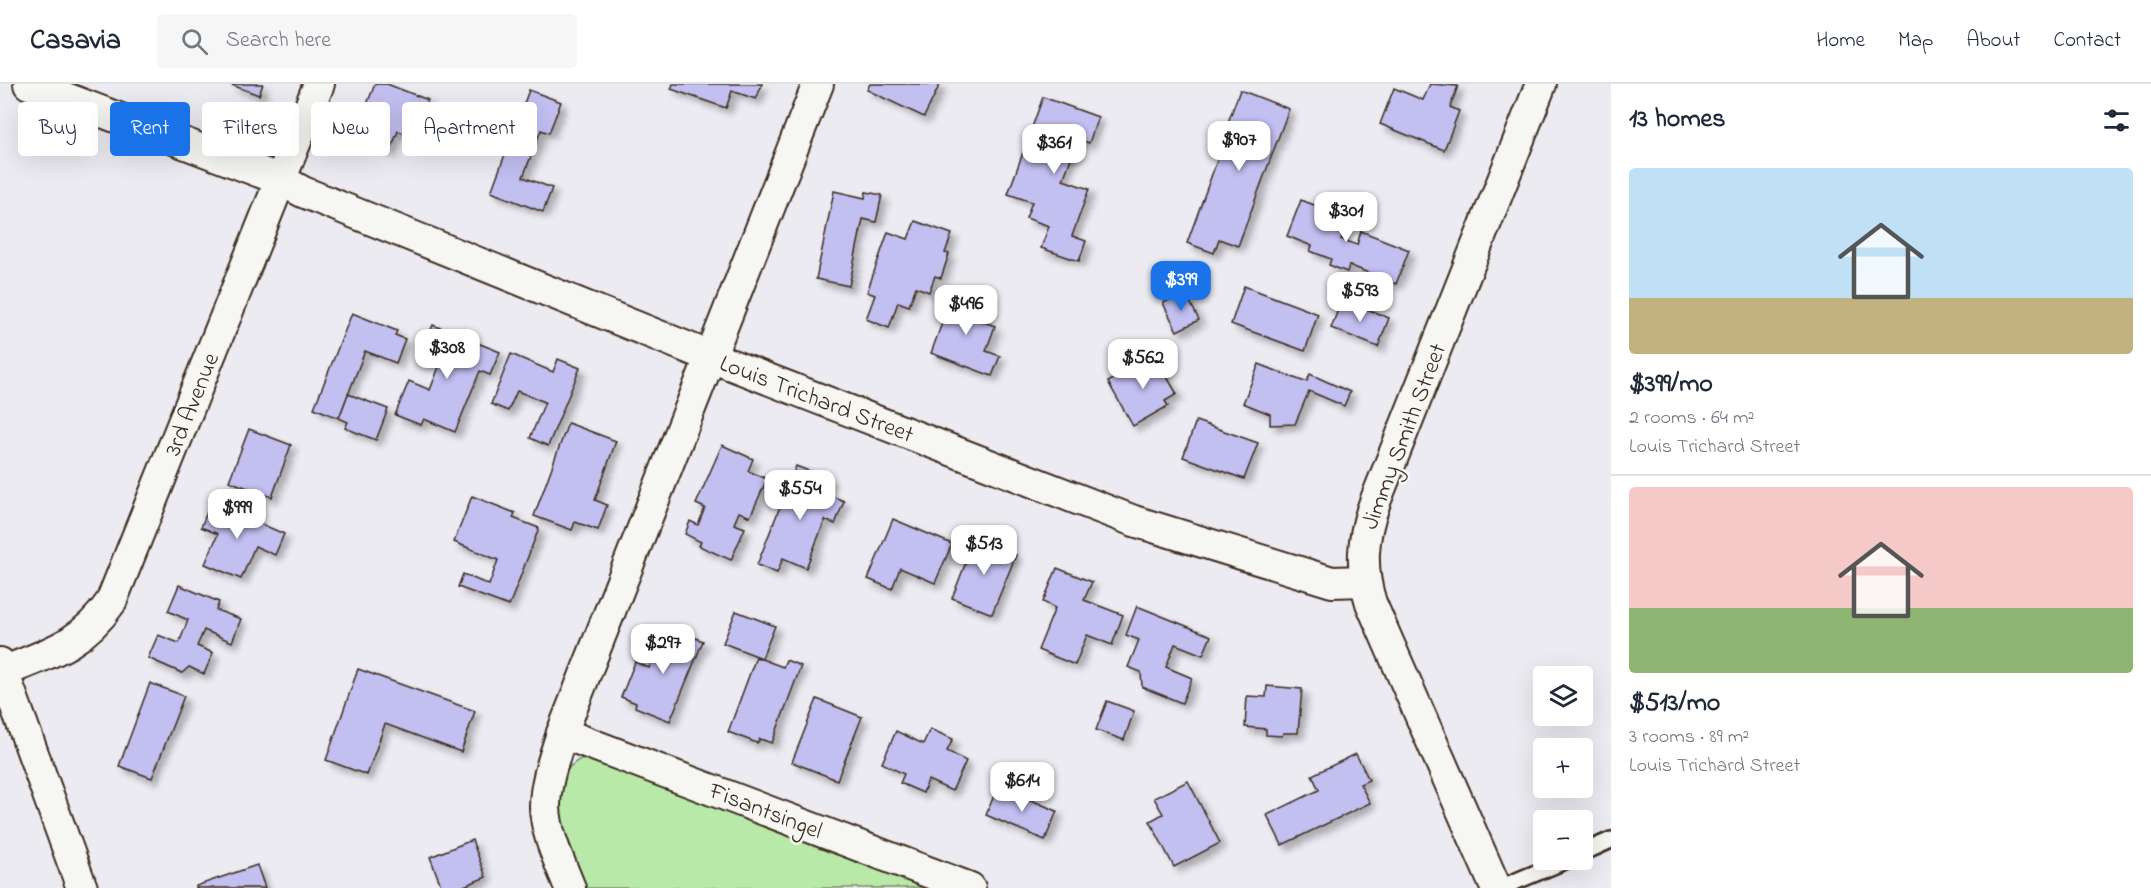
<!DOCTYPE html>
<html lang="en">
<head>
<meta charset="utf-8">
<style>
	body { margin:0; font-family:"Indie Flower",sans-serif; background:#f6f6f7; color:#1f2937; height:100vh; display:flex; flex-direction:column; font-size:22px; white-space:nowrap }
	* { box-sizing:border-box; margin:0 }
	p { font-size:20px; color:#747a83 }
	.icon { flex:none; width:33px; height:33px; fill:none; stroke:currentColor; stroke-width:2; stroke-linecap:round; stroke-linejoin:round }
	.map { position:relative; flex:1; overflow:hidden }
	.panel { display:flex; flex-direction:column; background:#fff; width:540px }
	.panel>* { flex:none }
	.top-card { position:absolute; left:18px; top:18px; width:570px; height:54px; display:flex; gap:12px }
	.buttons { position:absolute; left:1533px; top:582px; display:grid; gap:12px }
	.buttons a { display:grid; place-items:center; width:60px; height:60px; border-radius:6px; background:#fff; box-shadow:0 6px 24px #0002; font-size:30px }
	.price { position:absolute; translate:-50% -51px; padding:0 14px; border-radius:12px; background:#fff; color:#222; font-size:20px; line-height:39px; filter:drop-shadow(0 2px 3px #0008) }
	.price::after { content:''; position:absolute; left:50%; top:36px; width:18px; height:14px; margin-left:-9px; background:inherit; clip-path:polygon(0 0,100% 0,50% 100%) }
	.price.on { background:#1a73e8; color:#fff }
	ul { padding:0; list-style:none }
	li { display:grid; align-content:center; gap:12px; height:318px; padding:0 18px }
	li+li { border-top:2px solid #e0e1e3 }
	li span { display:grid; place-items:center; height:186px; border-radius:6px; color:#555 }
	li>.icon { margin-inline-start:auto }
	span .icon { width:108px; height:108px; fill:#fffc; stroke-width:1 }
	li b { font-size:26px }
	h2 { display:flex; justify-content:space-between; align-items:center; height:72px; padding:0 18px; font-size:26px }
	.tag { padding:0 21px; border-radius:6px; background:#fff; box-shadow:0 6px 24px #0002; font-size:21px; line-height:54px }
	.tag.on { background:#1a73e8; color:#fff }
	header { display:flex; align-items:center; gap:36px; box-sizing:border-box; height:84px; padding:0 30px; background:#fff; border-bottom:2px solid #e0e1e3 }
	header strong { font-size:28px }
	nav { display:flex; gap:33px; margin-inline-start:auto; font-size:21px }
	.search { width:420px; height:54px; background:#f6f6f7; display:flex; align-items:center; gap:15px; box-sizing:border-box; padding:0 21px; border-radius:6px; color:#747a83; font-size:22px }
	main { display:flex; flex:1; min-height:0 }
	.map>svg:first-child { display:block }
	.green { fill:#b8e9a9; stroke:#7a8a64; stroke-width:1.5 }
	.building { fill:#c2bff1; stroke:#3b2a1e; stroke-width:1.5; filter:url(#shadow) }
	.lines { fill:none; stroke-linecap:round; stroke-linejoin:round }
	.lane-casing { stroke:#3b2a1e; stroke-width:20 }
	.street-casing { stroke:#3b2a1e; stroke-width:34 }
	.lane { stroke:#f6f6f2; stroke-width:15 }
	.street { stroke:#f6f6f2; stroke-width:30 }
	.labels { text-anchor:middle; stroke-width:5; stroke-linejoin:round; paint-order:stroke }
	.street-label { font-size:24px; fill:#3b2a1e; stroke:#f6f6f2 }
</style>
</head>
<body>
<header>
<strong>Casavia</strong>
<div class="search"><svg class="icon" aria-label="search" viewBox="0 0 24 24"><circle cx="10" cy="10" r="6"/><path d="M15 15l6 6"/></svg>Search here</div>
<nav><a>Home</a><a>Map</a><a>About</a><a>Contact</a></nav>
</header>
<main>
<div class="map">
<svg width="1611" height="804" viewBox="0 0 1611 804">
	<defs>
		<filter id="shadow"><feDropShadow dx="5.5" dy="5.5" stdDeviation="3" flood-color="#0004"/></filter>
	</defs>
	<rect width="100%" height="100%" fill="#ecebf2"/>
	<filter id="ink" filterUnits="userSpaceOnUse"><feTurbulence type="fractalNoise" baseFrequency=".0167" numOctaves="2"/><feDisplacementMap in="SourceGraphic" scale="12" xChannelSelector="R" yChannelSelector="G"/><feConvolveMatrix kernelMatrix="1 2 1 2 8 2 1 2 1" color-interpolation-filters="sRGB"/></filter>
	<g filter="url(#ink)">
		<path class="green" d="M 588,672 L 948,804 L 579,804 C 568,768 535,688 588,672 Z"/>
		<g class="building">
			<path d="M 229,0 L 263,0 L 259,11 Z"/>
			<path d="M 375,0 L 387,0 L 428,16 L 413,53 L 398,47 L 390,68 L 354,53 Z"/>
			<path d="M 673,0 L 762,0 L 756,15 L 732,7 L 726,24 L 671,5 Z"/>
			<path d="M 870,0 L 940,0 L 924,33 L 867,6 Z"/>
			<path d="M 1430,0 L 1458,2 L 1450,23 L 1459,27 L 1444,66 L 1380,40 L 1394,4 L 1423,16 Z"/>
			<path d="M 529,6 L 561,18 L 549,49 L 541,46 L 523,93 L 552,104 L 543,128 L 491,108 Z"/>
			<path d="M 1240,6 L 1289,25 L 1238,162 L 1219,155 L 1214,169 L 1187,159 L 1219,71 L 1224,73 L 1235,44 L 1227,41 Z"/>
			<path d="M 1043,13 L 1098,33 L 1089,59 L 1078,55 L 1063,96 L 1089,105 L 1072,152 L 1086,157 L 1079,177 L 1041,164 L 1049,142 L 1026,134 L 1032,118 L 1008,110 Z"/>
			<path d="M 834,107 L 865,114 L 866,108 L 882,111 L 876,138 L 863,135 L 849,202 L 816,195 Z"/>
			<path d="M 1301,116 L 1325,125 L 1326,122 L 1350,131 L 1341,155 L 1357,161 L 1361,147 L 1409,166 L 1396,200 L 1349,181 L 1347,188 L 1329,181 L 1331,175 L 1310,167 L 1312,162 L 1287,152 Z"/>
			<path d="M 915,137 L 952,150 L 945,169 L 949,170 L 941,194 L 935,192 L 929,208 L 916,203 L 909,222 L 898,218 L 889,244 L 866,235 L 875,211 L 867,208 L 888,148 L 908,155 Z"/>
			<path d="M 1244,202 L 1318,230 L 1305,267 L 1231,240 Z"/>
			<path d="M 1185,208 L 1199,236 L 1177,247 L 1163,219 Z"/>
			<path d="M 953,209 L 986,222 L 981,237 L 995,242 L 986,267 L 1000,272 L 992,292 L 931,269 Z"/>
			<path d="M 1342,215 L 1389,234 L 1378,263 L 1331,244 Z"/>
			<path d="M 352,229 L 397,247 L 395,251 L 405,255 L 396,279 L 365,267 L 339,334 L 314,324 Z"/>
			<path d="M 433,241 L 500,268 L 490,291 L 480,287 L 455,348 L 424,335 L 421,341 L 395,331 L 409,297 L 430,306 L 442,275 L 422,267 Z"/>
			<path d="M 511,270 L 553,288 L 558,275 L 580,284 L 548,362 L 530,354 L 545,318 L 517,307 L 508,327 L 491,320 Z"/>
			<path d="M 1154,271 L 1177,310 L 1165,317 L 1168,322 L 1133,342 L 1108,298 Z"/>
			<path d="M 1259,280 L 1302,297 L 1307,297 L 1310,290 L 1350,308 L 1344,322 L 1309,307 L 1295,340 L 1270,341 L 1270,330 L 1243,319 Z"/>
			<path d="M 348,310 L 388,325 L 376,356 L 345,344 L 348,338 L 339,334 Z"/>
			<path d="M 1196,337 L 1258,359 L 1244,395 L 1183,373 Z"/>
			<path d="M 568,339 L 616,357 L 595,416 L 607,421 L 598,446 L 575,438 L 572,446 L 534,432 Z"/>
			<path d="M 249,345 L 291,361 L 272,413 L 229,397 Z"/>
			<path d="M 722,361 L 753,375 L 748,387 L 767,395 L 750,433 L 739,428 L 734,440 L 745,444 L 731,476 L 699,462 L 701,458 L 685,450 L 690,437 L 698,441 L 705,424 L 696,420 Z"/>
			<path d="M 796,382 L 829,395 L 824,409 L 844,417 L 835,440 L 825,436 L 806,484 L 783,474 L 777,489 L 757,481 Z"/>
			<path d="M 472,412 L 515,429 L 513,434 L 539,444 L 509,522 L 458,503 L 463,490 L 489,501 L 498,476 L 454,458 Z"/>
			<path d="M 211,418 L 284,450 L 275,471 L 255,462 L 241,495 L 205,480 L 218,450 L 201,443 Z"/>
			<path d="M 893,435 L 952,460 L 935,499 L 900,484 L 892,505 L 868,495 Z"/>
			<path d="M 975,455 L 1016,471 L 992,530 L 952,514 Z"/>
			<path d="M 1057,484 L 1092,498 L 1084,516 L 1123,531 L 1112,561 L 1087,551 L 1075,581 L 1038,566 L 1055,524 L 1043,518 Z"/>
			<path d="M 179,501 L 219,518 L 216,526 L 241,535 L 232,558 L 204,546 L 197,562 L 213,569 L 204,590 L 189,583 L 182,589 L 148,574 L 158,551 L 179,559 L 188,536 L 168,527 Z"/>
			<path d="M 1137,522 L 1211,552 L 1203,571 L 1175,560 L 1166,583 L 1192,594 L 1182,619 L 1142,603 L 1141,588 L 1128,583 L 1139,556 L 1126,551 Z"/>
			<path d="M 736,527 L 775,542 L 762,574 L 723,559 Z"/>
			<path d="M 666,542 L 703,557 L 670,637 L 635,623 L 636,619 L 621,613 L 635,578 L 649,584 Z"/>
			<path d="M 756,573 L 783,583 L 786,576 L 801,582 L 772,659 L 760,655 L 757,659 L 728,648 Z"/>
			<path d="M 358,585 L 475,627 L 461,668 L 385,640 L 367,691 L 326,676 Z"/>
			<path d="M 150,599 L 184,612 L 152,694 L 119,682 Z"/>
			<path d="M 1267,602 L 1302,605 L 1298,649 L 1283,649 L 1282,652 L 1266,651 L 1266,645 L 1245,643 L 1247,612 L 1266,613 Z"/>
			<path d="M 817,615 L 862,633 L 837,696 L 792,678 Z"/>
			<path d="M 1107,617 L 1134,627 L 1124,656 L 1096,646 Z"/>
			<path d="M 930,645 L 953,655 L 947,667 L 966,677 L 952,707 L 928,696 L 923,709 L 900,699 L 904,690 L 882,679 L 896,647 L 923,660 Z"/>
			<path d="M 1356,670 L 1369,696 L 1360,700 L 1370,719 L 1282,761 L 1267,731 L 1319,706 L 1312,691 Z"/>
			<path d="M 1188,697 L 1220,759 L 1174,783 L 1150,737 L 1163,730 L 1154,714 Z"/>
			<path d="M 998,702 L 1057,727 L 1045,756 L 986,731 Z"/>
			<path d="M 472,756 L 486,793 L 459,804 L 442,804 L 430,773 Z"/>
			<path d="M 257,781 L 265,804 L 196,804 L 196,802 Z"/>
		</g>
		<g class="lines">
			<g class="lane-casing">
				<g id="lane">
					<path d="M 1582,769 L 1611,756"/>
					<path d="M 1500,804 L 1567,776"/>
				</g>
			</g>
			<g class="street-casing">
				<g id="street">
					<path d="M 29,0 L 281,96 L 303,108 L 711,273 L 1134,437 L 1332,498 L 1364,497"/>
					<path d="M 0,579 L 82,804"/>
					<path d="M 0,589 C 47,570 82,561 111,518 L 319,0"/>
					<path d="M 562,649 L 970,804"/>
					<path d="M 570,804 C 560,778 546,751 545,723 C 545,698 555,672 562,649 L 818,0"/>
					<path d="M 1496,804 L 1371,519 C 1360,484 1362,453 1375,418 L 1541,0"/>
				</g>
			</g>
			<use href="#lane" class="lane"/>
			<use href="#street" class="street"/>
		</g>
	</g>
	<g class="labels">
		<g class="street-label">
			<text transform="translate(817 314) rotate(21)" y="8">Louis Trichard Street</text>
			<text transform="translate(191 320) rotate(-68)" y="8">3rd Avenue</text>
			<text transform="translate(1403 352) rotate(-69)" y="8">Jimmy Smith Street</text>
			<text transform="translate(766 726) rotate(21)" y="8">Fisantsingel</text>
		</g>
	</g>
</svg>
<div class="buttons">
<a><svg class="icon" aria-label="layers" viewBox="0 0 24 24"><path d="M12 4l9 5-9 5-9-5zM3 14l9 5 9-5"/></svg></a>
<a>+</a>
<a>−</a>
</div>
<b class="price" style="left:1239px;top:88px">$907</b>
<b class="price" style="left:1054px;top:91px">$361</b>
<b class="price" style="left:1346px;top:159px">$301</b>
<b class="price on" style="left:1181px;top:228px">$399</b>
<b class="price" style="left:1360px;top:239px">$593</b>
<b class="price" style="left:966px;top:252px">$496</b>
<b class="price" style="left:447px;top:296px">$308</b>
<b class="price" style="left:1143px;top:306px">$562</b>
<b class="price" style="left:800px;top:437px">$554</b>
<b class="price" style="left:237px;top:456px">$999</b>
<b class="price" style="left:984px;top:492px">$513</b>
<b class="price" style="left:663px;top:591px">$297</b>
<b class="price" style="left:1022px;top:729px">$614</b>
<div class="top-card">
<a class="tag">Buy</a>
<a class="tag on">Rent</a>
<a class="tag">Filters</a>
<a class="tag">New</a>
<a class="tag">Apartment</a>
</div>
</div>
<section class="panel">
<h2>13 homes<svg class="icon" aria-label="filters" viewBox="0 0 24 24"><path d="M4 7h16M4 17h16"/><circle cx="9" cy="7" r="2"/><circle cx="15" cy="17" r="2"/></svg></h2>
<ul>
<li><span style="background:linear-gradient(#bfe0f5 70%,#c2b280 0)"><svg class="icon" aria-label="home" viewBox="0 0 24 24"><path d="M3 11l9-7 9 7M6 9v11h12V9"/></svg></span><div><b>$399/mo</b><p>2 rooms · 64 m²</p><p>Louis Trichard Street</p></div></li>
<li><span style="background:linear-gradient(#f6c9c9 65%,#8fb573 0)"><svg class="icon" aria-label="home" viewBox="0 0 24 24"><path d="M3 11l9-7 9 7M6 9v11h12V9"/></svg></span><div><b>$513/mo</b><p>3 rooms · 89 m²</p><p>Louis Trichard Street</p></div></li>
</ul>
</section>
</main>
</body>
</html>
